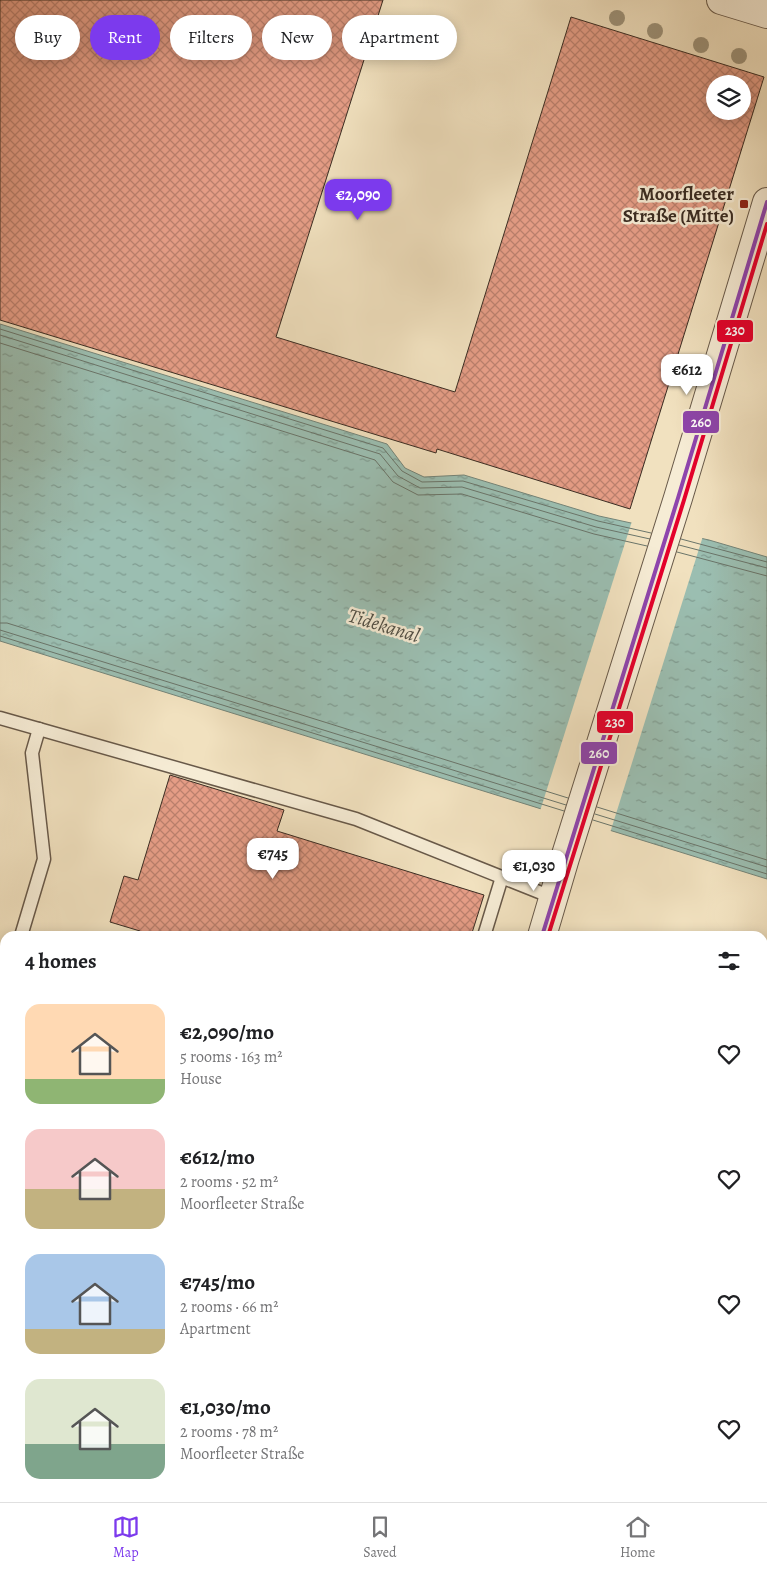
<!DOCTYPE html>
<html lang="en">
<head>
<meta charset="utf-8">
<style>
	body { margin:0; font-family:Alegreya,serif; background:#f6f6f6; color:#202124; height:100vh; display:flex; flex-direction:column; font-size:19px; white-space:nowrap }
	* { box-sizing:border-box; margin:0 }
	p { font-size:16px; color:#757577 }
	.icon { flex:none; width:28px; height:28px; fill:none; stroke:currentColor; stroke-width:2; stroke-linecap:round; stroke-linejoin:round }
	.map { position:relative; flex:1; overflow:hidden }
	.side { position:absolute; left:0px; top:931px; width:768px; height:571px; display:flex; flex-direction:column; background:#fff; border-radius:15px 15px 0 0; box-shadow:0 2px 12px #0003 }
	.side>* { flex:none }
	.top-card { position:absolute; left:15px; top:15px; width:500px; height:45px; display:flex; gap:10px }
	.buttons { position:absolute; left:706px; top:75px; display:grid; gap:10px }
	.buttons a { display:grid; place-items:center; width:45px; height:45px; border-radius:50%; background:#fff; box-shadow:0 2px 12px #0003; font-size:25px }
	.price { position:absolute; translate:-50% -42px; padding:0 11px; border-radius:10px; background:#fff; color:#222; font-size:16px; line-height:32px; filter:drop-shadow(0 1px 2px #0008) }
	.price::after { content:''; position:absolute; left:50%; top:30px; width:15px; height:11px; margin-left:-8px; background:inherit; clip-path:polygon(0 0,100% 0,50% 100%) }
	.price.on { background:#7c3aed; color:#fff }
	ul { padding:0; list-style:none }
	li { display:flex; align-items:center; gap:15px; height:125px; padding:0 25px }
	li span { display:grid; place-items:center; flex:none; width:140px; height:100px; border-radius:15px; color:#555 }
	li>.icon { margin-inline-start:auto }
	span .icon { width:60px; height:60px; fill:#fffc; stroke-width:1 }
	li b { font-size:21px }
	h2 { display:flex; justify-content:space-between; align-items:center; height:60px; padding:0 25px; font-size:21px }
	.tag { padding:0 18px; border-radius:22px; background:#fff; box-shadow:0 2px 12px #0003; font-size:18px; line-height:45px }
	.tag.on { background:#7c3aed; color:#fff }
	.dock { display:flex; justify-content:space-around; align-items:center; height:70px; border-top:1px solid #e0e0e0; background:#fff; font-size:14px; color:#757577 }
	.dock a { display:grid; justify-items:center; gap:2px }
	.dock .on { color:#7c3aed }
	.map>svg:first-child { display:block }
	.water { fill:url(#water-ripples); stroke:#748478 }
	.pier { fill:#f1e1bf }
	.lines { fill:none; stroke-linecap:round; stroke-linejoin:round }
	.shore { stroke:#6a756a; stroke-width:1 }
	.building { fill:url(#building-cross-hatch); stroke:#3a2c22; fill-rule:evenodd }
	.service-casing { stroke:#685949; stroke-width:15 }
	.tertiary-casing { stroke:#685949; stroke-width:30 }
	.service { stroke:#f6ecd5; stroke-width:12 }
	.tertiary { stroke:#f6ecd5; stroke-width:28 }
	.bus-1-casing { stroke:#f6ecd5; stroke-width:8 }
	.bus-2-casing { stroke:#f6ecd5; stroke-width:8 }
	.bus-1 { stroke:#8e44ad; stroke-width:4 }
	.bus-2 { stroke:#e4002b; stroke-width:4 }
	.tree { fill:#9d9279 }
	.poi-dot { fill:#8f2418; stroke:#f6ecd5; stroke-width:2 }
	.labels { text-anchor:middle; stroke-width:5; stroke-linejoin:round; paint-order:stroke }
	.poi-label { font-size:19px; font-weight:bold; fill:#3a2c22; stroke:#f6ecd5; text-anchor:end }
	.water-label { font-size:20px; font-style:italic; fill:#525046; stroke:#f6ecd5 }
	.line-badge { stroke:#f6ecd5; stroke-width:2 }
	.badge-label { font-size:14px; text-anchor:middle; font-weight:bold; fill:#fff }
</style>
</head>
<body>
<div class="map">
<svg width="767" height="1502" viewBox="0 0 767 1502">
	<defs>
		<pattern id="water-ripples" width="26" height="14" patternUnits="userSpaceOnUse" patternTransform="scale(1.25)"><rect width="26" height="14" fill="#9bbeb1"/><path d="M2 4q2-2 4 0t4 0M15 11q2-2 4 0t4 0" fill="none" stroke="#7f9b90"/></pattern>
		<pattern id="building-cross-hatch" width="8" height="8" patternUnits="userSpaceOnUse" patternTransform="scale(1.25)"><rect width="8" height="8" fill="#e59d86"/><path d="M0 0l8 8M0 8l8-8" fill="none" stroke="#bb806d"/></pattern>
	</defs>
	<rect width="100%" height="100%" fill="#f1e1bf"/>
	<filter id="stains"><feTurbulence type="fractalNoise" baseFrequency=".004" numOctaves="4"/><feColorMatrix values="0 0 0 0 .2 0 0 0 0 .09 0 0 0 0 .02 0 0 0 .5 -.17"/></filter>
	<radialGradient id="worn" r=".72"><stop offset=".6" stop-color="#630" stop-opacity="0"/><stop offset="1" stop-color="#630" stop-opacity=".3"/></radialGradient>
	<path class="water" d="M 0,324 L 387,444 L 405,468 L 424,477 L 464,475 L 599,516 L 709,540 L 767,557 L 767,879 L 0,641 Z"/>
	<path class="pier" d="M 632,521 L 703,536 L 610,833 L 540,811 Z"/>
	<g class="lines">
		<g class="shore">
			<path d="M 0,329 L 383,448 L 402,471 L 422,482 L 463,481 L 598,521 L 651,533"/>
			<path d="M 0,335 L 380,454 L 398,476 L 420,488 L 462,487 L 596,527 L 650,539"/>
			<path d="M 0,343 L 375,460 L 393,482 L 418,495 L 462,494 L 594,534 L 647,546"/>
			<path d="M 681,539 L 767,562"/>
			<path d="M 679,545 L 767,568"/>
			<path d="M 677,552 L 767,576"/>
			<path d="M 0,623 L 7,623 L 568,798"/>
			<path d="M 0,630 L 566,805"/>
			<path d="M 0,636 L 564,811"/>
			<path d="M 597,807 L 767,860"/>
			<path d="M 595,814 L 767,867"/>
			<path d="M 593,820 L 767,874"/>
		</g>
	</g>
	<g class="building">
		<path d="M 0,0 L 383,0 L 276,337 L 455,392 L 571,17 L 764,77 L 630,509 L 437,449 L 436,453 L 0,320 ZM 715,84 L 742,84 L 742,111 L 715,111 Z"/>
		<path d="M 170,775 L 284,810 L 277,831 L 484,895 L 471,936 L 138,936 L 140,931 L 110,922 L 124,876 L 138,880 Z"/>
	</g>
	<g class="lines">
		<g class="service-casing">
			<g id="service">
				<path d="M 0,718 L 356,819 L 554,898"/>
				<path d="M 21,936 L 44,859 L 32,753 L 39,729"/>
				<path d="M 484,936 L 502,877"/>
				<path d="M 0,1007 L 5,990"/>
				<path d="M 0,1238 L 5,1240"/>
				<path d="M 0,1352 L 5,1326"/>
				<path d="M 212,1502 L 214,1498"/>
			</g>
		</g>
		<g class="tertiary-casing">
			<g id="tertiary">
				<path d="M 721,0 L 767,14"/>
				<path d="M 542,936 L 565,858 L 678,498 L 767,202"/>
				<path d="M 371,1502 L 373,1498"/>
			</g>
		</g>
		<use href="#service" class="service"/>
		<use href="#tertiary" class="tertiary"/>
		<g class="bus-1-casing">
			<path id="bus-1" d="M 542,936 L 678,498 L 767,202"/>
		</g>
		<g class="bus-2-casing">
			<path id="bus-2" d="M 548,936 L 684,500 L 767,224"/>
		</g>
		<use href="#bus-1" class="bus-1"/>
		<use href="#bus-2" class="bus-2"/>
	</g>
	<g class="tree">
		<circle cx="617" cy="18" r="8"/>
		<circle cx="655" cy="31" r="8"/>
		<circle cx="701" cy="45" r="8"/>
		<circle cx="739" cy="56" r="8"/>
	</g>
	<rect class="poi-dot" x="739" y="199" width="10" height="10" rx="2.5"/>
	<g class="labels">
		<g class="poi-label">
			<text x="734" y="200">Moorfleeter<tspan x="734" dy="22">Straße (Mitte)</tspan></text>
		</g>
		<g class="water-label">
			<text transform="translate(384 625) rotate(17)" y="7">Tidekanal</text>
		</g>
	</g>
	<g class="line-badge">
		<rect x="716" y="319" width="38" height="24" rx="5" fill="#e4002b"/>
		<rect x="682" y="410" width="38" height="24" rx="5" fill="#8e44ad"/>
		<rect x="596" y="710" width="38" height="24" rx="5" fill="#e4002b"/>
		<rect x="580" y="741" width="38" height="24" rx="5" fill="#8e44ad"/>
	</g>
	<g class="badge-label">
		<text x="735" y="335">230</text>
		<text x="701" y="427">260</text>
		<text x="615" y="727">230</text>
		<text x="599" y="758">260</text>
	</g>
	<rect width="100%" height="100%" filter="url(#stains)"/>
	<rect width="100%" height="100%" fill="url(#worn)"/>
</svg>
<div class="buttons">
<a><svg class="icon" aria-label="layers" viewBox="0 0 24 24"><path d="M12 4l9 5-9 5-9-5zM3 14l9 5 9-5"/></svg></a>
</div>
<b class="price on" style="left:358px;top:221px">€2,090</b>
<b class="price" style="left:687px;top:396px">€612</b>
<b class="price" style="left:273px;top:880px">€745</b>
<b class="price" style="left:534px;top:892px">€1,030</b>
<div class="top-card">
<a class="tag">Buy</a>
<a class="tag on">Rent</a>
<a class="tag">Filters</a>
<a class="tag">New</a>
<a class="tag">Apartment</a>
</div>
<section class="side">
<h2>4 homes<svg class="icon" aria-label="filters" viewBox="0 0 24 24"><path d="M4 7h16M4 17h16"/><circle cx="9" cy="7" r="2"/><circle cx="15" cy="17" r="2"/></svg></h2>
<ul>
<li><span style="background:linear-gradient(#ffd9b3 75%,#8fb573 0)"><svg class="icon" aria-label="home" viewBox="0 0 24 24"><path d="M3 11l9-7 9 7M6 9v11h12V9"/></svg></span><div><b>€2,090/mo</b><p>5 rooms · 163 m²</p><p>House</p></div><svg class="icon" aria-label="heart" viewBox="0 0 24 24"><path d="M12 20l-8-8c-3-5 5-10 8-4 3-6 11-1 8 4z"/></svg></li>
<li><span style="background:linear-gradient(#f6c9c9 60%,#c2b280 0)"><svg class="icon" aria-label="home" viewBox="0 0 24 24"><path d="M3 11l9-7 9 7M6 9v11h12V9"/></svg></span><div><b>€612/mo</b><p>2 rooms · 52 m²</p><p>Moorfleeter Straße</p></div><svg class="icon" aria-label="heart" viewBox="0 0 24 24"><path d="M12 20l-8-8c-3-5 5-10 8-4 3-6 11-1 8 4z"/></svg></li>
<li><span style="background:linear-gradient(#a9c7e8 75%,#c2b280 0)"><svg class="icon" aria-label="home" viewBox="0 0 24 24"><path d="M3 11l9-7 9 7M6 9v11h12V9"/></svg></span><div><b>€745/mo</b><p>2 rooms · 66 m²</p><p>Apartment</p></div><svg class="icon" aria-label="heart" viewBox="0 0 24 24"><path d="M12 20l-8-8c-3-5 5-10 8-4 3-6 11-1 8 4z"/></svg></li>
<li><span style="background:linear-gradient(#dfe7d0 65%,#7fa58c 0)"><svg class="icon" aria-label="home" viewBox="0 0 24 24"><path d="M3 11l9-7 9 7M6 9v11h12V9"/></svg></span><div><b>€1,030/mo</b><p>2 rooms · 78 m²</p><p>Moorfleeter Straße</p></div><svg class="icon" aria-label="heart" viewBox="0 0 24 24"><path d="M12 20l-8-8c-3-5 5-10 8-4 3-6 11-1 8 4z"/></svg></li>
</ul>
</section>
</div>
<nav class="dock">
<a class="on"><svg class="icon" aria-label="map" viewBox="0 0 24 24"><path d="M3 6l6-2 6 2 6-2v14l-6 2-6-2-6 2zM9 4v14M15 6v14"/></svg>Map</a>
<a><svg class="icon" aria-label="saved" viewBox="0 0 24 24"><path d="M7 4h10v16l-5-4-5 4z"/></svg>Saved</a>
<a><svg class="icon" aria-label="home" viewBox="0 0 24 24"><path d="M3 11l9-7 9 7M6 9v11h12V9"/></svg>Home</a>
</nav>
</body>
</html>
